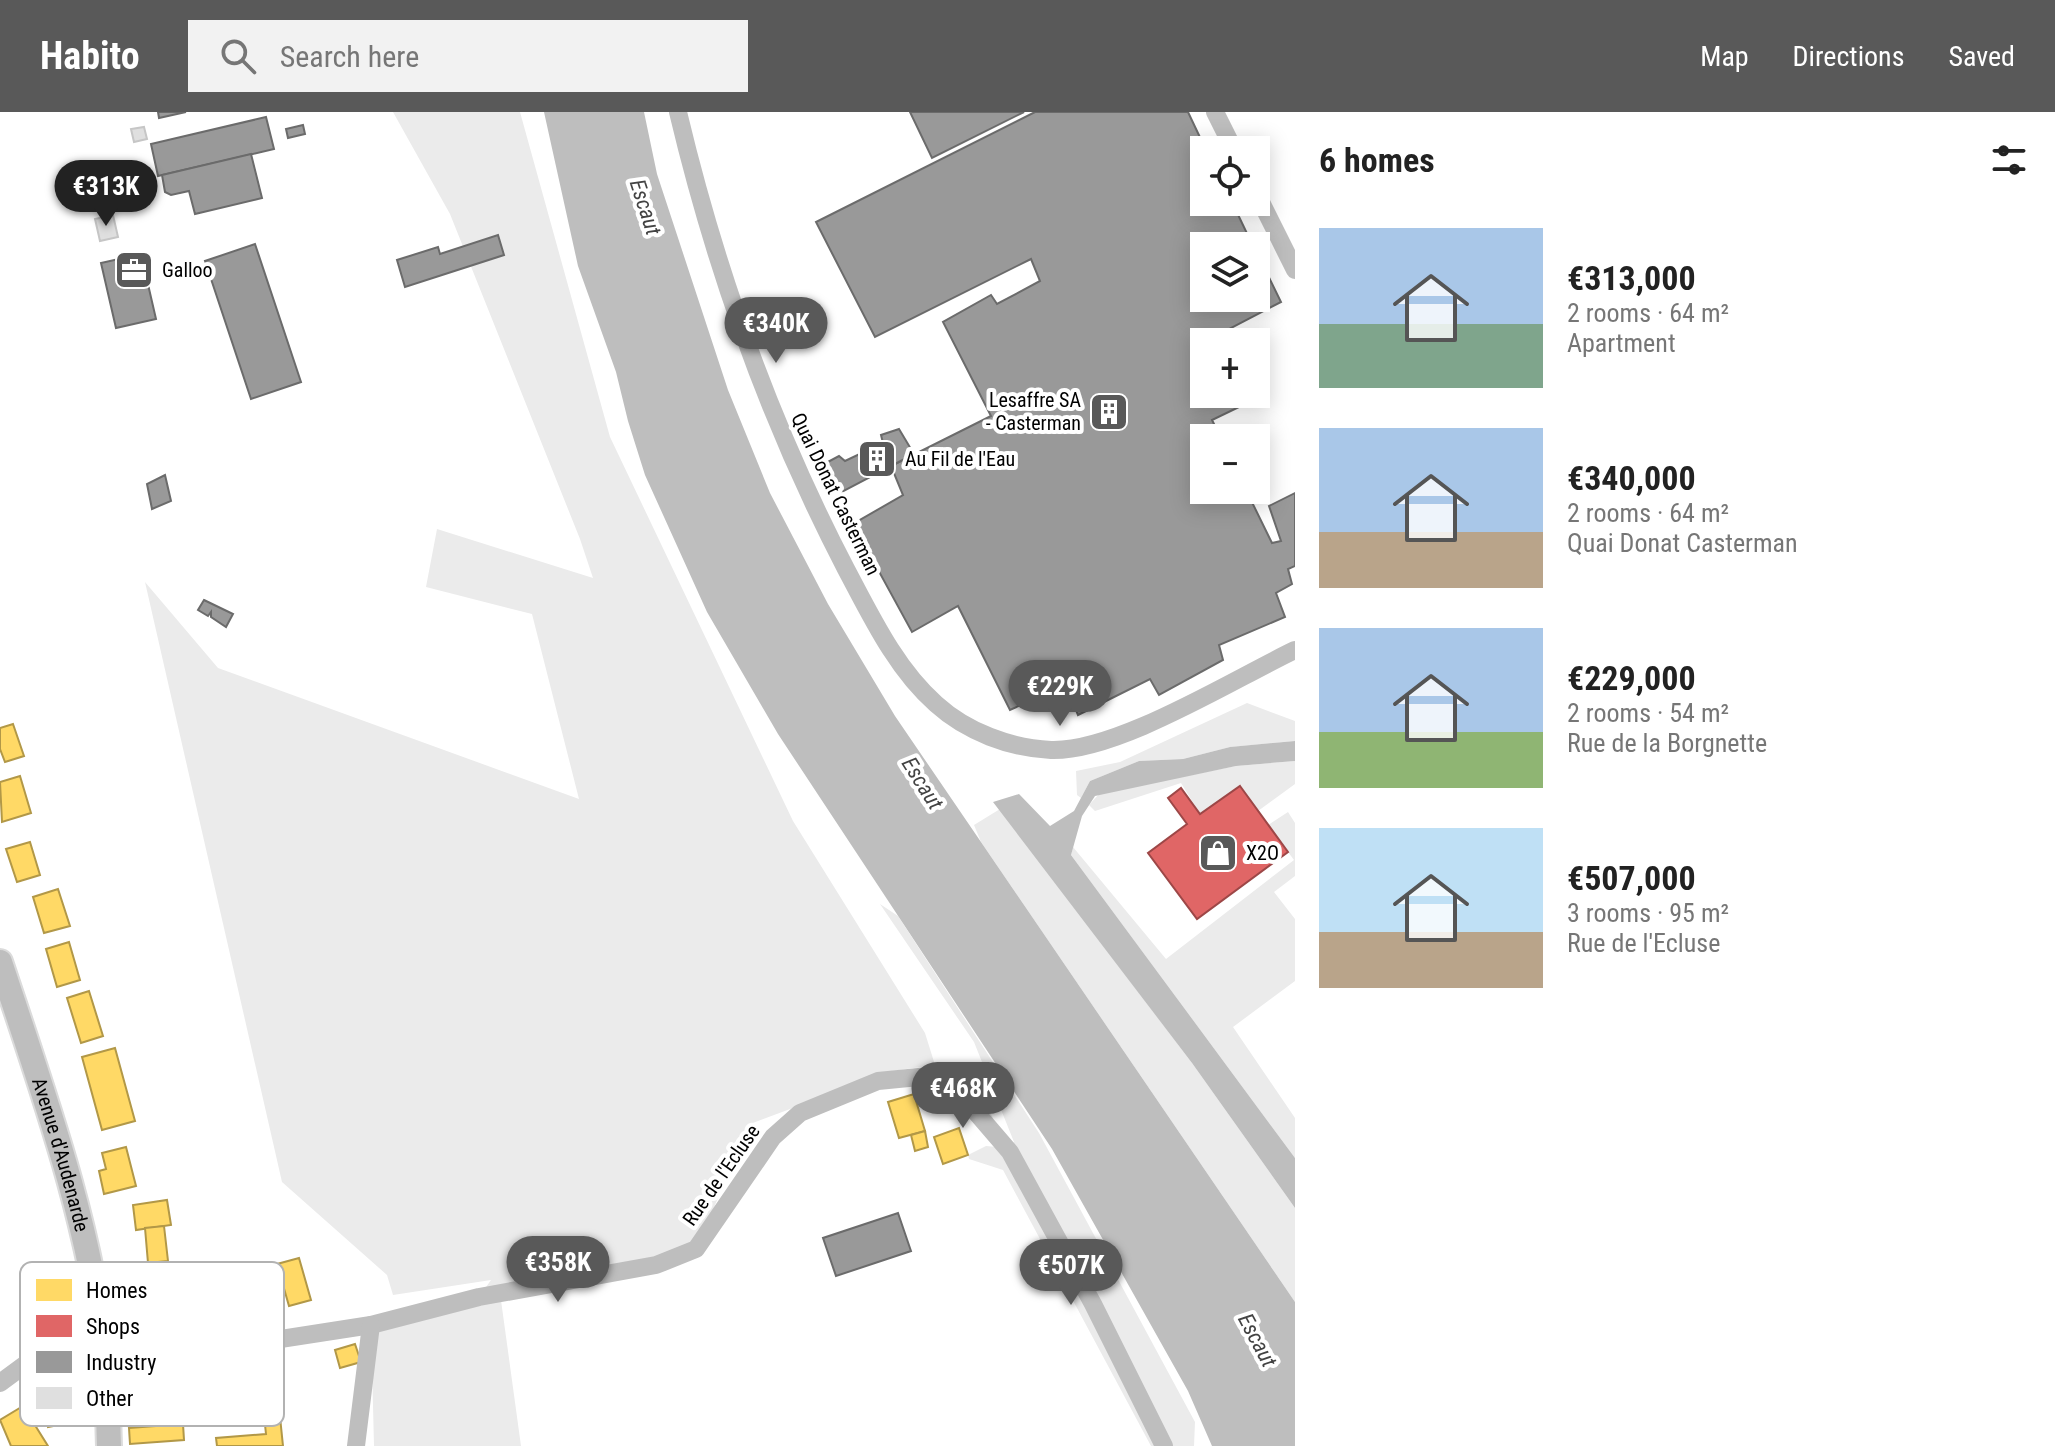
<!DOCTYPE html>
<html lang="en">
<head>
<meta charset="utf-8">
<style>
	body { margin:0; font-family:"Roboto Condensed",sans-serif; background:#f2f2f2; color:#222; height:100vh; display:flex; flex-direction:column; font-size:30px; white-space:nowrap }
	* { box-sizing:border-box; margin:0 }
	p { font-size:26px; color:#767676 }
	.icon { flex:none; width:44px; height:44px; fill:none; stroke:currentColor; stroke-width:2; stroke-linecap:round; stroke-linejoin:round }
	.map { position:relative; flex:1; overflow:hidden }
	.side { display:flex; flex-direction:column; background:#fff; width:760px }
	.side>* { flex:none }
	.buttons { position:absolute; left:1190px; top:24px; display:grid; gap:16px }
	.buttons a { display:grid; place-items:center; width:80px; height:80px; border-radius:0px; background:#fff; box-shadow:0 4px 20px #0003; font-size:40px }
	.price { position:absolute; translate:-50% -68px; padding:0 18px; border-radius:28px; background:#595959; color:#fff; font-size:26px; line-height:52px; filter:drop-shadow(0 2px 4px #0008) }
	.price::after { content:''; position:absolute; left:50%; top:48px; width:24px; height:18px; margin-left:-12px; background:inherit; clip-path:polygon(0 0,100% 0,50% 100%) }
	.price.current { background:#222; color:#fff }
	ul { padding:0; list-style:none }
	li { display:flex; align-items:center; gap:24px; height:200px; padding:0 24px }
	li span { display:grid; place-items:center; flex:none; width:224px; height:160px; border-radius:0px; color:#555 }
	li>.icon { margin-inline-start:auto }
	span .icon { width:96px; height:96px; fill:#fffc; stroke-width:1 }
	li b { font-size:34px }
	h2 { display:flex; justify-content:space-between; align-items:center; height:96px; padding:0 24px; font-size:34px }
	header { display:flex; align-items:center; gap:48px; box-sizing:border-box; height:112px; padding:0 40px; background:#595959; color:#fff }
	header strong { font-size:38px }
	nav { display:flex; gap:44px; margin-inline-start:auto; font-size:28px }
	.search { width:560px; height:72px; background:#f2f2f2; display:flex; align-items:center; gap:20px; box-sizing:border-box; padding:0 28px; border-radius:0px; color:#767676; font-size:30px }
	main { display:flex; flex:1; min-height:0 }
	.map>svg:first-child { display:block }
	.green { fill:#ebebeb }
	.water { fill:#bebebe }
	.homes { fill:#ffd966; stroke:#b29847; stroke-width:2 }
	.shops { fill:#e06666; stroke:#9d4747; stroke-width:2 }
	.industry { fill:#999; stroke:#6b6b6b; stroke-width:2 }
	.building { fill:#dfdfdf; stroke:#c6c6c6; stroke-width:2 }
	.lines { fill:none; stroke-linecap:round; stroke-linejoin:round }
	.major-casing { stroke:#dbdbdb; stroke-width:28 }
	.minor { stroke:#bebebe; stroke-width:18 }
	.major { stroke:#bebebe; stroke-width:24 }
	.labels { text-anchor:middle; stroke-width:8; stroke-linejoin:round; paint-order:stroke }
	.poi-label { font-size:20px; fill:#000; stroke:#fff; text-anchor:start }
	.street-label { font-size:20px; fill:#000; stroke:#fff }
	.water-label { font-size:22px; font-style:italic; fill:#434343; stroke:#fff }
	.key { fill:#fff; stroke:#b2b2b2; stroke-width:2 }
	.key-label { font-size:22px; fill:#000 }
</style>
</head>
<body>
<header>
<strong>Habito</strong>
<div class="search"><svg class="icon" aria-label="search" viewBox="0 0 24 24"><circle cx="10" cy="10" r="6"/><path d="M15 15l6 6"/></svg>Search here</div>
<nav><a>Map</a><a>Directions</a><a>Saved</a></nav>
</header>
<main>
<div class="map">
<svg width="1295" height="1334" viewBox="0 0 1295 1334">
	<rect width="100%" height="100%" fill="#fff"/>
	<g class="green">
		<path d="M 393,0 L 520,0 L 610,325 L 793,709 L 925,921 L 935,953 L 892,959 L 750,1012 L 696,1137 L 500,1181 L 521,1334 L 374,1334 L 371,1213 L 479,1185 L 491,1168 L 393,1183 L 387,1163 L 282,1070 L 145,470 L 218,556 L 579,687 L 532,502 L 426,475 L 437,417 L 593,466 L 580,427 L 450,102 Z"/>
		<path d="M 1247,591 L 1295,609 L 1295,629 L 1230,635 L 1183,647 L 1139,649 L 1090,669 L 1081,686 L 1077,683 L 1076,659 L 1120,650 Z"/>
		<path d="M 1295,649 L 1295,672 L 1258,699 L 1200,702 L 1181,671 L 1095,699 L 1089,693 L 1100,681 L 1236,654 Z"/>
		<path d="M 1000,697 L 1192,951 L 1295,1096 L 1295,1190 L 981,730 L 974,713 Z"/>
		<path d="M 1288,700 L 1295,711 L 1295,764 L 1274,780 L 1295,807 L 1295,869 L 1233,915 L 1295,1006 L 1295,1046 L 1071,743 L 1073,735 L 1166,847 L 1294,748 L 1268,713 Z"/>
		<path d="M 880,792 L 898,804 L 1039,1021 L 1195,1310 L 1194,1334 L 1151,1334 L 1003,1058 L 969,1047 L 968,1043 L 986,1034 L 1008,1036 L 1014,1030 L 974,930 Z"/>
		<path d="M 970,951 L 994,1009 L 957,967 L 963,953 Z"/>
	</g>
	<g class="water">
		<path d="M 544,0 L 644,0 L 657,62 L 728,278 L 770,381 L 828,492 L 895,604 L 1295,1190 L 1295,1334 L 1212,1334 L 1188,1279 L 1052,1037 L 778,622 L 707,500 L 645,363 L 628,309 L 616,260 L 578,154 Z"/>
		<path d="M 1295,629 L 1295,649 L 1236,654 L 1095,684 L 1082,704 L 1071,743 L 1295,1046 L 1295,1096 L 1192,951 L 993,690 L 1019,682 L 1050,714 L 1074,699 L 1090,669 L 1139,649 L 1183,647 L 1230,635 Z"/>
	</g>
	<g class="homes">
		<path d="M 13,612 L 24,644 L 5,650 L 0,637 L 0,616 Z"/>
		<path d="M 20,664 L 31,701 L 2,710 L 0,670 Z"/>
		<path d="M 30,730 L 40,763 L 17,770 L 6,737 Z"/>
		<path d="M 58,777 L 70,814 L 44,821 L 33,785 Z"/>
		<path d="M 69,830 L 80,868 L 57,875 L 46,837 Z"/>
		<path d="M 89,879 L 103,924 L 81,931 L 67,886 Z"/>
		<path d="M 115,936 L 135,1009 L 102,1018 L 82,945 Z"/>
		<path d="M 914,982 L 925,1019 L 899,1026 L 888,990 Z"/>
		<path d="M 959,1016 L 968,1043 L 943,1052 L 934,1025 Z"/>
		<path d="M 925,1019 L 928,1035 L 915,1039 L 911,1023 Z"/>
		<path d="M 126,1035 L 136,1074 L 104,1082 L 99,1059 L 106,1057 L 102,1041 Z"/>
		<path d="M 167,1088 L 171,1113 L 136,1118 L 133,1093 Z"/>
		<path d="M 164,1114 L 168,1149 L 148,1151 L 145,1116 Z"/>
		<path d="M 299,1146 L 311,1188 L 289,1194 L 277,1152 Z"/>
		<path d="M 355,1232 L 361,1250 L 340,1256 L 335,1238 Z"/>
		<path d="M 276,1266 L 283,1334 L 217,1334 L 216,1326 L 266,1322 L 260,1267 Z"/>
		<path d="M 44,1271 L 64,1289 L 69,1311 L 48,1315 L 44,1298 L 31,1286 Z"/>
		<path d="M 150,1292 L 152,1314 L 129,1316 L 127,1295 Z"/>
		<path d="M 23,1294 L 48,1334 L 11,1334 L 0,1308 Z"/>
		<path d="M 183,1312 L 184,1328 L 130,1332 L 129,1316 Z"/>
	</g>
	<path class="shops" d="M 1240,674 L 1288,740 L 1197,807 L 1148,741 L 1187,712 L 1168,686 L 1181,676 L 1200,702 Z"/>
	<g class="industry">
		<path d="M 158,0 L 186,0 L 159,6 Z"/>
		<path d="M 910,0 L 1024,0 L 932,46 Z"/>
		<path d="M 1035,0 L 1188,0 L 1206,38 L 1204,90 L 1232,90 L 1253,134 L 1204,134 L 1204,186 L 1256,186 L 1256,139 L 1281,190 L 1204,230 L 1204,282 L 1232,282 L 1239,295 L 1212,308 L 1221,326 L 1204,326 L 1204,378 L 1246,378 L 1272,431 L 1281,429 L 1269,394 L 1295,381 L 1295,454 L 1288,457 L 1292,472 L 1276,481 L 1285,505 L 1219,533 L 1223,548 L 1159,583 L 1150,567 L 1078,603 L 1070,583 L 1086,573 L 1083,561 L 1078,563 L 1076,560 L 1064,567 L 1066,572 L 1010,598 L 958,494 L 912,520 L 853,412 L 903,383 L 891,354 L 991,304 L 943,210 L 991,183 L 997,192 L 1040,169 L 1031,147 L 875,225 L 816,110 Z"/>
		<path d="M 266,5 L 274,37 L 158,64 L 151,32 Z"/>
		<path d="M 303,13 L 305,22 L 288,26 L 286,17 Z"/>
		<path d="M 251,42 L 262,86 L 195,102 L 189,79 L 171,83 L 165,80 L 162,63 Z"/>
		<path d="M 498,123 L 504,143 L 405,175 L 397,148 L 438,135 L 440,142 Z"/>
		<path d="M 255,132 L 301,270 L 251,287 L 205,149 Z"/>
		<path d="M 141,142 L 156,207 L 116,216 L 101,151 Z"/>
		<path d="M 899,317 L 914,342 L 838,382 L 824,352 L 839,344 L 845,349 L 883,331 L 881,323 Z"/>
		<path d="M 165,363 L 171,389 L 152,397 L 147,372 Z"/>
		<path d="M 204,488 L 233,502 L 226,515 L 211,505 L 211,500 L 208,504 L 198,498 Z"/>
		<path d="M 898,1101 L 911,1139 L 836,1164 L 823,1126 Z"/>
	</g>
	<g class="building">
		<path d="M 144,15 L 147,27 L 134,30 L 131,17 Z"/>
		<path d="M 113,103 L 118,125 L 100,129 L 95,107 Z"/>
	</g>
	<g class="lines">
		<g class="major-casing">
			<g id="major">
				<path id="s1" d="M 0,850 C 42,977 92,1115 105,1249 C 108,1277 108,1306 109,1334"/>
			</g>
		</g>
		<g class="minor">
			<path d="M 678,0 C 716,160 770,311 846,457 C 871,504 896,557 936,592 C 967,620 1010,636 1051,638 C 1117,640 1232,568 1295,538"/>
			<path d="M 1215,0 L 1234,38"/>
			<path d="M 1256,80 L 1295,158"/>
			<path d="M 105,1248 L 157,1246 L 371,1213 L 479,1185 L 656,1153 L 696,1137 L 773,1025 L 800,1001 L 878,969 L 929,964 L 955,976 L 1010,1040 L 1093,1192 L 1164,1334"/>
			<path d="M 0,1271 L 57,1229 L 99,1213"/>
			<path d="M 356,1334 L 371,1213"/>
		</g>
		<use href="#major" class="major"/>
	</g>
	<defs>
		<g id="office-square" transform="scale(2)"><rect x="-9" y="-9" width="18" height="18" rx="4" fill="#595959" stroke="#fff"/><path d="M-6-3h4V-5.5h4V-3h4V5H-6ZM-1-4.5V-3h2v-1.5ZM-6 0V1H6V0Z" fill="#fff"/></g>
		<g id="building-square" transform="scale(2)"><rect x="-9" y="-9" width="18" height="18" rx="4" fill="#595959" stroke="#fff"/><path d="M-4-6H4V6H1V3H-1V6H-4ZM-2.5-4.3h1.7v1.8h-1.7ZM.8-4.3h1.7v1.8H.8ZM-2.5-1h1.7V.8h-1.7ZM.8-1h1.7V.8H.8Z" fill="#fff"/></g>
		<g id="shop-square" transform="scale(2)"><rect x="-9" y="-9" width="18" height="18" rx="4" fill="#595959" stroke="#fff"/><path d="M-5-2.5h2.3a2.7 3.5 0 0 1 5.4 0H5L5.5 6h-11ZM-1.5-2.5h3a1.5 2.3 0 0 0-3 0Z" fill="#fff"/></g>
	</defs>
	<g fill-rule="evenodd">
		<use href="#office-square" x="134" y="158"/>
		<use href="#building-square" x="1109" y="300"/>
		<use href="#building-square" x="877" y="347"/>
		<use href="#shop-square" x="1218" y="741"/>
	</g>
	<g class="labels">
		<g class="poi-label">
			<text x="162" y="165">Galloo</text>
			<text x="1081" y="295" text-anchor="end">Lesaffre SA<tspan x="1081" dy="23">- Casterman</tspan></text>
			<text x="905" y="354">Au Fil de l'Eau</text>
			<text x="1246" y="748">X2O</text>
		</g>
		<g class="street-label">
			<text transform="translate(836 382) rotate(64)" y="7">Quai Donat Casterman</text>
			<text dy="7" stroke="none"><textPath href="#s1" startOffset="202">Avenue d'Audenarde</textPath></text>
			<text transform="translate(721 1063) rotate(-55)" y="7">Rue de l'Ecluse</text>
		</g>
		<g class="water-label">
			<text transform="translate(646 95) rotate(72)" y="8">Escaut</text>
			<text transform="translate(923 671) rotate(58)" y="8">Escaut</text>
			<text transform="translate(1258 1228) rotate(62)" y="8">Escaut</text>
		</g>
	</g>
	<rect x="20" y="1150" width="264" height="164" rx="12" class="key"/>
	<rect x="36" y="1167" width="36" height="22" fill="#ffd966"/>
	<rect x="36" y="1203" width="36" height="22" fill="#e06666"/>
	<rect x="36" y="1239" width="36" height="22" fill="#999"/>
	<rect x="36" y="1275" width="36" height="22" fill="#dfdfdf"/>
	<g class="key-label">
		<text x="86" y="1186">Homes</text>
		<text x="86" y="1222">Shops</text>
		<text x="86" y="1258">Industry</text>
		<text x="86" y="1294">Other</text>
	</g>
</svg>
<div class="buttons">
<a><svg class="icon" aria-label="locate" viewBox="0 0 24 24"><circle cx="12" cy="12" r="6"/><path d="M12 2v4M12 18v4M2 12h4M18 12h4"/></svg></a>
<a><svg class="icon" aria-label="layers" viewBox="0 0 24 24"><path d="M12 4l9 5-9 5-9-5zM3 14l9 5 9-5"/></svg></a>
<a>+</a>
<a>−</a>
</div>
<b class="price current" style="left:106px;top:116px">€313K</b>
<b class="price" style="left:776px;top:253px">€340K</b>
<b class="price" style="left:1060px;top:616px">€229K</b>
<b class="price" style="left:963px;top:1018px">€468K</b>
<b class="price" style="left:558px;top:1192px">€358K</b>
<b class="price" style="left:1071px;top:1195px">€507K</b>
</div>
<section class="side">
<h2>6 homes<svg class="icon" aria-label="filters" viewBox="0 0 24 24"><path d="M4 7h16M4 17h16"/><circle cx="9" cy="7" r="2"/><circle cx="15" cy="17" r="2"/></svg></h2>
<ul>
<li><span style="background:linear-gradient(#a9c7e8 60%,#7fa58c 0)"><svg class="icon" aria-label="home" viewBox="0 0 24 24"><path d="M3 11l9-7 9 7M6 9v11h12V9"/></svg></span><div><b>€313,000</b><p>2 rooms · 64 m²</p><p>Apartment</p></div></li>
<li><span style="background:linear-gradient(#a9c7e8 65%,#b9a48a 0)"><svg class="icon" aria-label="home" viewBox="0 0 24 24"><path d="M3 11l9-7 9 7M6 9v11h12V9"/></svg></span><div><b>€340,000</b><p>2 rooms · 64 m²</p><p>Quai Donat Casterman</p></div></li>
<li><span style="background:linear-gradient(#a9c7e8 65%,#8fb573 0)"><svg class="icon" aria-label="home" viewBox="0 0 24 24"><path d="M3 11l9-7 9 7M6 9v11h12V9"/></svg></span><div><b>€229,000</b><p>2 rooms · 54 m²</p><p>Rue de la Borgnette</p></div></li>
<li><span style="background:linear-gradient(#bfe0f5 65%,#b9a48a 0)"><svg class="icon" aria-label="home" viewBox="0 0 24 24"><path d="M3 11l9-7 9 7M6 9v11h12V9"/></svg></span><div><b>€507,000</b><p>3 rooms · 95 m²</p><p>Rue de l'Ecluse</p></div></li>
</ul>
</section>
</main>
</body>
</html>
